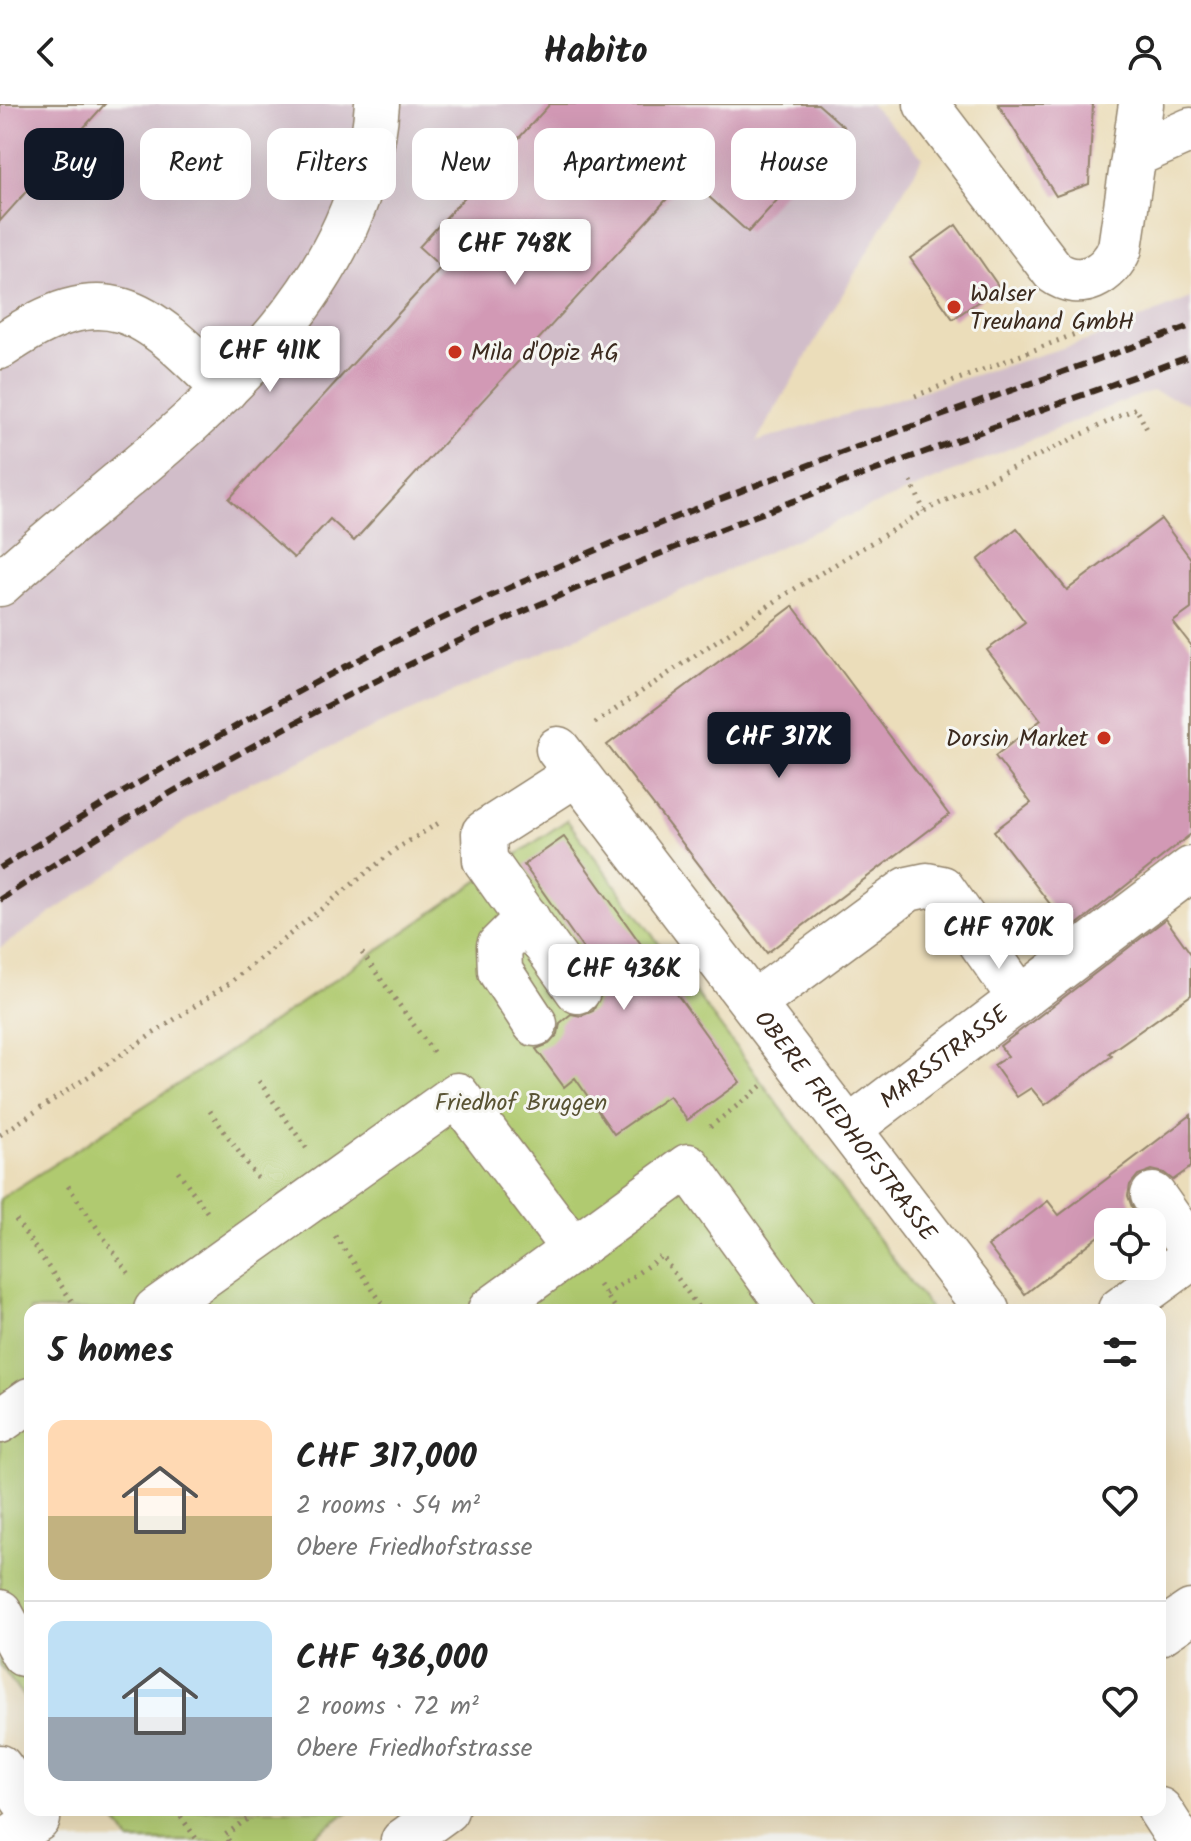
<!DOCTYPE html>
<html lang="en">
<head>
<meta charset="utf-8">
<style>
	body { margin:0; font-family:Kalam,sans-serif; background:#f6f6f6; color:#222; height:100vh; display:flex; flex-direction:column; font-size:30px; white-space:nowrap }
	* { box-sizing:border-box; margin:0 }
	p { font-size:26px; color:#767676 }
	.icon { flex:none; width:44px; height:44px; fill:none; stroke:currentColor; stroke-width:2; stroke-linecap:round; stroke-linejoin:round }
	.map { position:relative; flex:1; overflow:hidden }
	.drawer { position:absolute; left:24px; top:1200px; width:1142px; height:512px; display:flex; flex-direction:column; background:#fff; border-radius:16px; box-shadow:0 8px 32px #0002 }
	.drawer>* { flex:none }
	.top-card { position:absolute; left:24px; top:24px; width:1144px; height:72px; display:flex; gap:16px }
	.buttons { position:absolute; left:1094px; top:1104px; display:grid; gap:16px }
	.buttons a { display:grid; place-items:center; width:72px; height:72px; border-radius:16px; background:#fff; box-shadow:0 8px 32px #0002; font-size:40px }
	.price { position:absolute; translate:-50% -68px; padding:0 18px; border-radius:8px; background:#fff; color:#222; font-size:26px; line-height:52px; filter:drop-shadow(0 2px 4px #0008) }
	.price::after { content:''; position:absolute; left:50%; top:48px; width:24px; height:18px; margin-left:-12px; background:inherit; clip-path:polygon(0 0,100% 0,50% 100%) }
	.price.selected { background:#111827; color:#fff }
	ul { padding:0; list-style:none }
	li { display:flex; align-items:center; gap:24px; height:200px; padding:0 24px }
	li+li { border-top:2px solid #e0e0e0 }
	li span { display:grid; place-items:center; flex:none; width:224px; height:160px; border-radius:16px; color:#555 }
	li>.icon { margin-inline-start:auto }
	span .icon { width:96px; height:96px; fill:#fffc; stroke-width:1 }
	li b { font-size:34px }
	h2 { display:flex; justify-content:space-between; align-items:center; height:96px; padding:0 24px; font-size:34px }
	.chip { padding:0 28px; border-radius:16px; background:#fff; box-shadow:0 8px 32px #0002; font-size:28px; line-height:72px }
	.chip.selected { background:#111827; color:#fff }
	header { display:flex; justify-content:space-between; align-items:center; height:104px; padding:0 24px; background:#fff; font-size:36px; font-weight:700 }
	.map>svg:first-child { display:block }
	.industrial { fill:#d1bdc9 }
	.green { fill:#b0ca70; stroke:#767a47; stroke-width:2 }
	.building { fill:#d299b5 }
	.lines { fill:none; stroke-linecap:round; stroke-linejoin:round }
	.minor-casing { stroke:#93846c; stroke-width:47 }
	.path { stroke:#93846c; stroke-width:5; stroke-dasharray:2 6; stroke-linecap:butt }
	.minor { stroke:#fff; stroke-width:44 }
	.rail { stroke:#3b2a1e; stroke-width:6; stroke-dasharray:12 6; stroke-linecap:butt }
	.poi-dot { fill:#c8321e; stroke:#f6f6f2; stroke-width:3 }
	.labels { text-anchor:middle; stroke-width:6; stroke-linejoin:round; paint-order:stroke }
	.poi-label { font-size:24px; fill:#3b2a1e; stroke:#f6f6f2; text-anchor:start }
	.street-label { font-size:24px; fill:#3b2a1e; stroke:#f6f6f2 }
	.park-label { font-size:24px; fill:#585232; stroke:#f6f6f2 }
</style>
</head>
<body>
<header><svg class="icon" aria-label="back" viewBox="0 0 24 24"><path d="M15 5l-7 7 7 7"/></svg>Habito<svg class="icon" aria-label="person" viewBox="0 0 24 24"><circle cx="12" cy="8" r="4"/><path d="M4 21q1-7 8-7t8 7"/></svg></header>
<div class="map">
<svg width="1191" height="1737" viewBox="0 0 1191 1737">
	<rect width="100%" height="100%" fill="#f6f6f2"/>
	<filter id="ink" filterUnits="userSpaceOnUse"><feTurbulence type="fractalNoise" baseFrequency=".0125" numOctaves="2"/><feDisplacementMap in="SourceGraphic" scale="16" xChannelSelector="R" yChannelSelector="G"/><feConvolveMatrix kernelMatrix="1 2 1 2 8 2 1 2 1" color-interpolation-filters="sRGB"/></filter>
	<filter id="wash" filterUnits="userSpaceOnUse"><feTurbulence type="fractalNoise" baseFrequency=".006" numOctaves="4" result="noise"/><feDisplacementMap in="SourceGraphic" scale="32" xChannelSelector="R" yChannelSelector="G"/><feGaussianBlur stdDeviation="1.8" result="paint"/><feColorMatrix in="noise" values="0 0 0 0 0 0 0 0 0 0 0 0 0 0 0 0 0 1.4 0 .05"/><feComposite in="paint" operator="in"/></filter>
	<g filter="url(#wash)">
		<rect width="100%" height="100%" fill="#ebddba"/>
		<path class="industrial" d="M 0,0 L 870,0 L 923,53 L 756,338 L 1089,236 L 1191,194 L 1191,300 L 1152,287 L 1116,300 L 846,413 L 229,688 L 0,844 Z"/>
		<g class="green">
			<path d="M 567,716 L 931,1206 L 30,1206 L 30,1602 L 0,1561 L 0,1095 L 254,931 Z"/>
			<path d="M 107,1706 L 351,1706 L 307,1737 L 130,1737 Z"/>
		</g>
		<g id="blocks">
			<g class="building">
				<path d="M 0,0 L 105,0 L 0,117 Z"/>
				<path d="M 550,0 L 818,0 L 844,23 L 748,128 L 687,73 L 354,437 L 330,415 L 294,454 L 229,395 L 441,163 L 419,143 Z"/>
				<path d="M 998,0 L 1093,0 L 1089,80 L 1056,92 Z"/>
				<path d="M 956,121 L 999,183 L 953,215 L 910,154 Z"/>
				<path d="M 1161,415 L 1191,455 L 1191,505 L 1173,518 L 1191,541 L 1191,730 L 1070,826 L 994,727 L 1031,699 L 995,652 L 1041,616 L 987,546 L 1025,518 L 978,456 L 1017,424 L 1067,486 Z"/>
				<path d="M 793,502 L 949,711 L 767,849 L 607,641 Z"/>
				<path d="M 564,733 L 740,978 L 687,1016 L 669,992 L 614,1030 L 575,974 L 564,983 L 536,945 L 549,940 L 558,930 L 560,919 L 571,910 L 581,912 L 593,907 L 602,888 L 610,883 L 524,761 Z"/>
				<path d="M 1166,815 L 1191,850 L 1191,891 L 1109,949 L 1112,952 L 1045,1001 L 1031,984 L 1017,993 L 994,961 L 1008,952 L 1000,942 Z"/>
				<path d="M 1191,1011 L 1191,1063 L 1173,1076 L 1164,1069 L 1152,1066 L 1138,1071 L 1130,1081 L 1128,1092 L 1133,1106 L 1118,1118 L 1108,1118 L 1108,1125 L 1025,1190 L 988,1142 L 1048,1097 L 1059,1111 Z"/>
			</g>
		</g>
	</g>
	<g filter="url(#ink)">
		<use href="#blocks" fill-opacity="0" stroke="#93846c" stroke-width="2"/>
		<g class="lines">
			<g class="minor-casing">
				<g id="minor">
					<path d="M 926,0 L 1054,168 C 1080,187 1109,171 1120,144 L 1141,0"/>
					<path d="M 1134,51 L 1191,26"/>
					<path d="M 0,243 C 106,170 143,204 225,286"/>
					<path d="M 0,480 C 149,344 360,222 377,0"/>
					<path id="s1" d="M 558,645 L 987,1206"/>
					<path d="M 576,670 L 484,729 L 485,756 L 578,887"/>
					<path d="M 527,814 L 499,842 L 500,867 L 535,920"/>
					<path d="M 754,899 L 908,785 L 927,781 L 942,784 L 1020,894"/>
					<path id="s2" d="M 850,1024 L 1191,765"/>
					<path d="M 1153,1091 L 1191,1145"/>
					<path d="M 156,1206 L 457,991 L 573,1145"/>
					<path d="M 490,1206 L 688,1062 L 792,1206"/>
					<path d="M 1120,1206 L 1191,1154"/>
					<path d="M 0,1317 L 30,1296"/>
					<path d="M 0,1508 L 23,1550"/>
					<path d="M 1160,1529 L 1191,1508"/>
					<path d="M 0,1663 L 30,1705"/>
					<path d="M 1160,1706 L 1180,1737"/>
					<path d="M 5,1737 L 38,1715"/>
					<path d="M 403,1737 L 446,1706"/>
				</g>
			</g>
			<g class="path">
				<path d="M 915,292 L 1088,225 L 1088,220"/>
				<path d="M 911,377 L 924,407"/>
				<path d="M 595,619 L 786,490 L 924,407 L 1136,304 L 1149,329"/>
				<path d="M 362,849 L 436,952"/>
				<path d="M 259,977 L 307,1045"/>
				<path d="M 210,1007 L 260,1078"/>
				<path d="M 710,1023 L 762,982"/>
				<path d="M 0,1031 L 228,880 L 396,745 L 442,717"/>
				<path d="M 178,1067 L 210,1112"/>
				<path d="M 68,1082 L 129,1170"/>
				<path d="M 16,1116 L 78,1206"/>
				<path d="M 335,1132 L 387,1206"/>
				<path d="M 599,1181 L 617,1206"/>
				<path d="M 606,1191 L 662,1152 L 700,1206"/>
				<path d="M 176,1706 L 198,1737"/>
				<path d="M 229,1737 L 225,1731 L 260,1706"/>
			</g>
			<use href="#minor" class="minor"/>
			<g class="rail">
				<path d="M 0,764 C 132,681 266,601 406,532 C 659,409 927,317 1191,222"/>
				<path d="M 0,796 C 148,697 304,609 465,534 C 701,425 947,340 1191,252"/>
			</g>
		</g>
	</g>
	<g class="poi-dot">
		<circle cx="954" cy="203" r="8"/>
		<circle cx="455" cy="248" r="8"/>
		<circle cx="1104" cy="634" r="8"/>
	</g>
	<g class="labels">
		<g class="poi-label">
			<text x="970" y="197">Walser<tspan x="970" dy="28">Treuhand GmbH</tspan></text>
			<text x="471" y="256">Mila d'Opiz AG</text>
			<text x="1088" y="642" text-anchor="end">Dorsin Market</text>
		</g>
		<g class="street-label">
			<text dy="8" stroke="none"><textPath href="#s2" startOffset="118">MARSSTRASSE</textPath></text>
			<text dy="8" stroke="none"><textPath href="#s1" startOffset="474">OBERE FRIEDHOFSTRASSE</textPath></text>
		</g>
		<g class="park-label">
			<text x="521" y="1006">Friedhof Bruggen</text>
		</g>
	</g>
</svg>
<div class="buttons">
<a><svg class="icon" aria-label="locate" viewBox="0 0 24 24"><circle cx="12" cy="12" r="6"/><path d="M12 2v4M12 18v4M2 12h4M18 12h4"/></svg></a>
</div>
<b class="price" style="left:515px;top:183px">CHF 748K</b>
<b class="price" style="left:270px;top:290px">CHF 411K</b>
<b class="price selected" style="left:779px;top:676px">CHF 317K</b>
<b class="price" style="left:999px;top:867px">CHF 970K</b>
<b class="price" style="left:624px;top:908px">CHF 436K</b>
<div class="top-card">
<a class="chip selected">Buy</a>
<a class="chip">Rent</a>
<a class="chip">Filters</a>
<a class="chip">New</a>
<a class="chip">Apartment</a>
<a class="chip">House</a>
</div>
<section class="drawer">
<h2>5 homes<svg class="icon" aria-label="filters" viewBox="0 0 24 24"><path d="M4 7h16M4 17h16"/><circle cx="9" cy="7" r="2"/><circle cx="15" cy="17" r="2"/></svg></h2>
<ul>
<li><span style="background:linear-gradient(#ffd9b3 60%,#c2b280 0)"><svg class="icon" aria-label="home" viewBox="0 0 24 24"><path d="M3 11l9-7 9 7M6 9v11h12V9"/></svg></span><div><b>CHF 317,000</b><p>2 rooms · 54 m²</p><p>Obere Friedhofstrasse</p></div><svg class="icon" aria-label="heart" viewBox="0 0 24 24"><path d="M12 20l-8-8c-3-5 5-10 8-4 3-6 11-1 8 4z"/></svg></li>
<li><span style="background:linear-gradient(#bfe0f5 60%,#9aa5b1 0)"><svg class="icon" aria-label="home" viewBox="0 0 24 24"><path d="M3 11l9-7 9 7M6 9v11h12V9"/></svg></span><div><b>CHF 436,000</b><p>2 rooms · 72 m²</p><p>Obere Friedhofstrasse</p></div><svg class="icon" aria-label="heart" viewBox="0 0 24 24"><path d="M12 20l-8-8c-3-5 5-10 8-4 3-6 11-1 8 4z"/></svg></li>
</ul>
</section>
</div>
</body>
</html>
